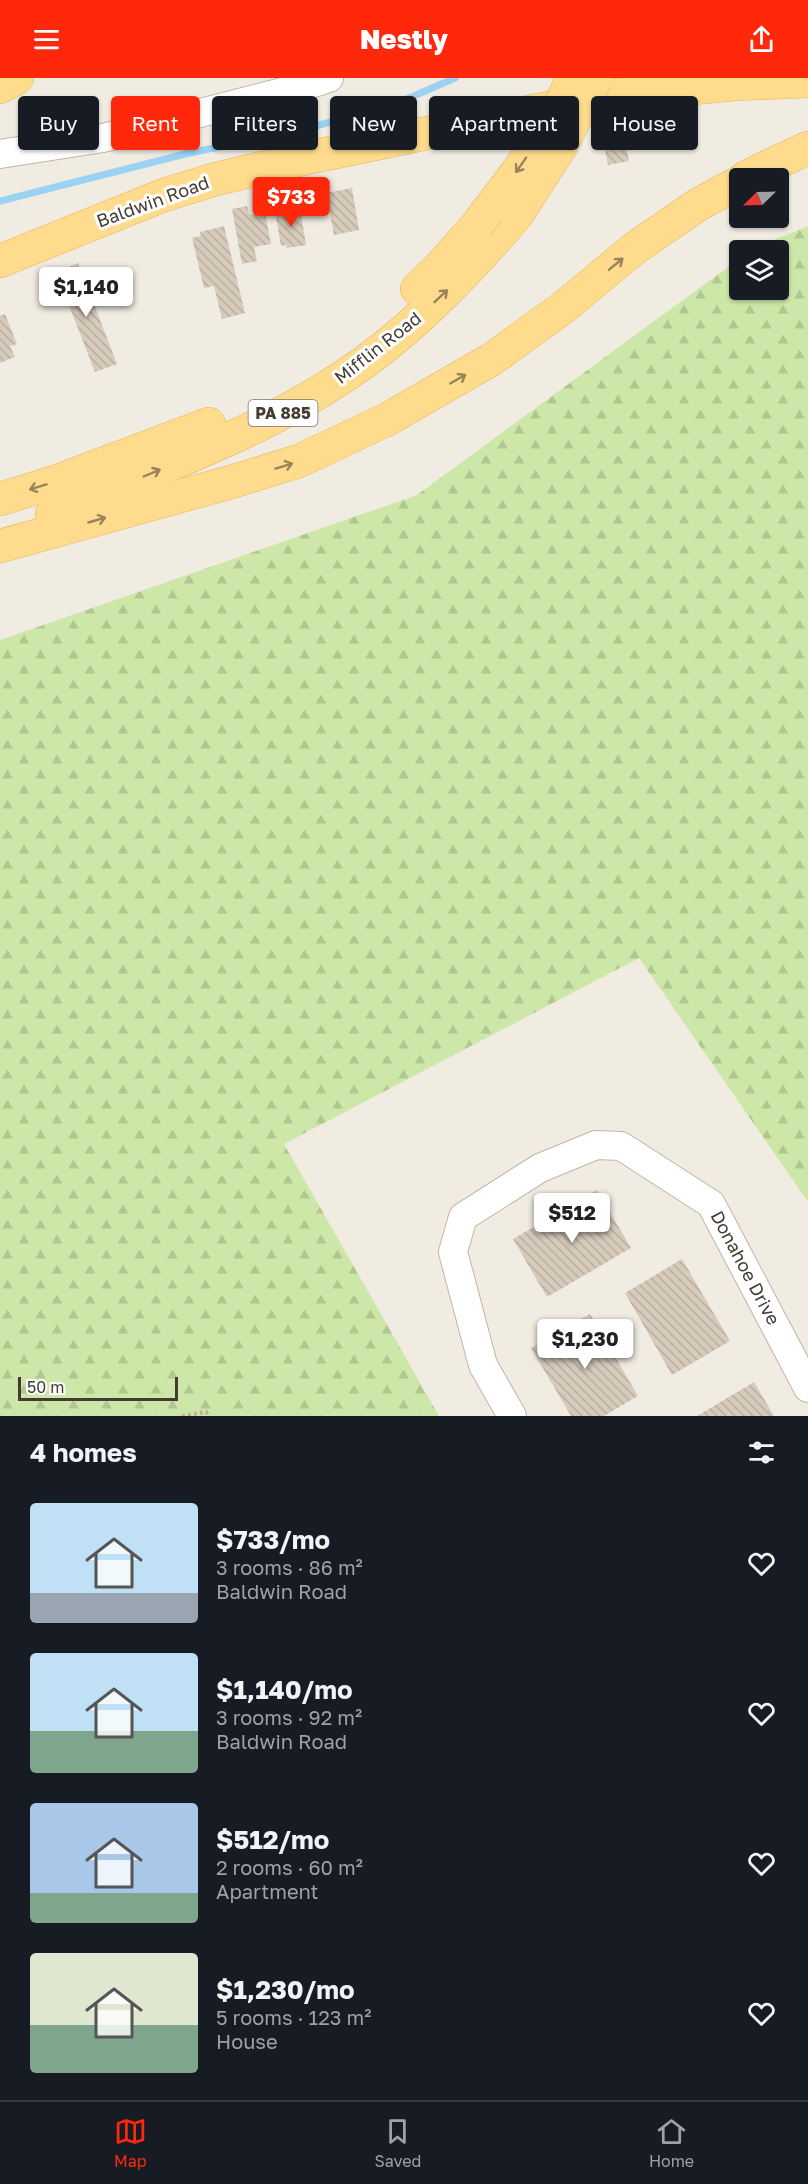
<!DOCTYPE html>
<html lang="en">
<head>
<meta charset="utf-8">
<style>
	body { margin:0; font-family:"Golos Text",sans-serif; background:#242831; color:#f1f3f6; height:100vh; display:flex; flex-direction:column; font-size:22px; white-space:nowrap }
	* { box-sizing:border-box; margin:0 }
	p { font-size:20px; color:#9ea1a6 }
	.icon { flex:none; width:33px; height:33px; fill:none; stroke:currentColor; stroke-width:2; stroke-linecap:round; stroke-linejoin:round }
	.map { position:relative; height:1338px; overflow:hidden }
	.sheet { display:flex; flex-direction:column; background:#171b24; flex:1 }
	.sheet>* { flex:none }
	.guide { position:absolute; left:18px; top:18px; width:772px; height:54px; display:flex; gap:12px }
	.needle { width:39px; rotate:247deg }
	.controls { position:absolute; left:729px; top:90px; display:grid; gap:12px }
	.controls a { display:grid; place-items:center; width:60px; height:60px; border-radius:6px; background:#171b24; box-shadow:0 2px 4px #0004; font-size:30px }
	.scale { position:absolute; left:18px; bottom:15px; width:160px; box-sizing:border-box; padding-left:6px; border:3px solid #433c32; border-top:0; font-size:16px; line-height:21px; white-space:nowrap; color:#433c32; -webkit-text-stroke:4px #fff; paint-order:stroke }
	.price { position:absolute; translate:-50% -51px; padding:0 14px; border-radius:6px; background:#fff; color:#222; font-size:20px; line-height:39px; filter:drop-shadow(0 2px 3px #0008) }
	.price::after { content:''; position:absolute; left:50%; top:36px; width:18px; height:14px; margin-left:-9px; background:inherit; clip-path:polygon(0 0,100% 0,50% 100%) }
	.price.on { background:#ff280b; color:#fff }
	ul { padding:0; list-style:none }
	li { display:flex; align-items:center; gap:18px; height:150px; padding:0 30px }
	li span { display:grid; place-items:center; flex:none; width:168px; height:120px; border-radius:6px; color:#555 }
	li>.icon { margin-inline-start:auto }
	span .icon { width:72px; height:72px; fill:#fffc; stroke-width:1 }
	li b { font-size:26px }
	h2 { display:flex; justify-content:space-between; align-items:center; height:72px; padding:0 30px; font-size:26px }
	.chip { padding:0 21px; border-radius:6px; background:#171b24; box-shadow:0 2px 4px #0004; font-size:21px; line-height:54px }
	.chip.on { background:#ff280b; color:#fff }
	header { display:flex; justify-content:space-between; align-items:center; height:78px; padding:0 30px; background:#ff280b; color:#fff; font-size:27px; font-weight:800 }
	.tabs { display:flex; justify-content:space-around; align-items:center; height:84px; border-top:2px solid #363941; background:#171b24; font-size:16px; color:#9ea1a6 }
	.tabs a { display:grid; justify-items:center; gap:3px }
	.tabs .on { color:#ff280b }
	.map>svg:first-child { display:block }
	.forest { fill:url(#forest-firs) }
	.lines { fill:none; stroke-linecap:round; stroke-linejoin:round }
	.stream { stroke:#9bd1f1; stroke-width:7 }
	.building { fill:url(#building-back-hatch) }
	.minor-casing { stroke:#c0b6a7; stroke-width:30 }
	.major-casing { stroke:#e5b75c; stroke-width:34 }
	.path { stroke:#bfaf95; stroke-width:4; stroke-dasharray:3 3; stroke-linecap:butt }
	.minor { stroke:#fff; stroke-width:28 }
	.major { stroke:#ffdb8d; stroke-width:33 }
	.major-bridge-casing { stroke:#e5b75c; stroke-width:34; stroke-linecap:butt }
	.major-bridge { stroke:#ffdb8d; stroke-width:33 }
	.oneway { stroke:#98845b }
	.labels { text-anchor:middle; stroke-width:6; stroke-linejoin:round; paint-order:stroke }
	.shield { fill:#fff; stroke:#7b7670; stroke-width:1.5 }
	.shield-label { font-size:16px; font-weight:bold; fill:#433c32 }
	.street-label { font-size:18px; fill:#433c32; stroke:#fff }
</style>
</head>
<body>
<header><svg class="icon" aria-label="menu" viewBox="0 0 24 24"><path d="M4 6h16M4 12h16M4 18h16"/></svg>Nestly<svg class="icon" aria-label="share" viewBox="0 0 24 24"><path d="M12 15V3M7 8l5-5 5 5M5 13v7h14v-7"/></svg></header>
<div class="map">
<svg width="808" height="1338" viewBox="0 0 808 1338">
	<defs>
		<pattern id="forest-firs" width="22" height="20" patternUnits="userSpaceOnUse" patternTransform="scale(1.5)"><rect width="22" height="20" fill="#cde7a9"/><path d="M5 1l3.5 6h-7zM16 11l3.5 6h-7z" fill="#b1c792"/></pattern>
		<pattern id="building-back-hatch" width="6" height="6" patternUnits="userSpaceOnUse" patternTransform="scale(1.5)"><rect width="6" height="6" fill="#d6caba"/><path d="M-1 5l2 2M0 0l6 6M5-1l2 2" fill="none" stroke="#b9aea0"/></pattern>
	</defs>
	<rect width="100%" height="100%" fill="#f1ece2"/>
	<path class="forest" d="M 808,148 L 808,1124 L 639,880 L 284,1066 L 439,1338 L 0,1338 L 0,562 L 417,417 L 739,181 L 740,212 L 778,212 L 778,172 L 750,172 Z"/>
	<g class="lines">
		<path class="stream" d="M 0,123 L 185,76 L 301,52 L 393,27 L 455,0"/>
	</g>
	<g class="building">
		<path d="M 622,46 L 629,83 L 608,87 L 601,50 Z"/>
		<path d="M 352,110 L 359,152 L 334,157 L 326,115 Z"/>
		<path d="M 247,128 L 249,137 L 265,135 L 271,166 L 254,169 L 257,183 L 242,186 L 232,131 Z"/>
		<path d="M 300,129 L 306,167 L 287,170 L 286,167 L 281,168 L 275,133 Z"/>
		<path d="M 224,148 L 245,235 L 222,241 L 214,208 L 204,210 L 192,160 L 201,158 L 200,154 Z"/>
		<path d="M 78,185 L 117,286 L 95,294 L 56,194 Z"/>
		<path d="M 5,236 L 17,266 L 10,268 L 15,279 L 0,285 L 0,238 Z"/>
		<path d="M 597,1112 L 631,1170 L 547,1219 L 513,1161 Z"/>
		<path d="M 682,1181 L 730,1263 L 672,1297 L 625,1215 Z"/>
		<path d="M 590,1236 L 638,1318 L 604,1338 L 571,1338 L 531,1270 Z"/>
		<path d="M 754,1304 L 774,1338 L 697,1338 Z"/>
	</g>
	<g class="lines">
		<g class="minor-casing">
			<g id="minor">
				<path d="M 0,76 L 103,60 L 298,10 L 329,0"/>
				<path d="M 512,1338 L 483,1287 L 453,1174 L 463,1139 L 540,1090 L 596,1067 L 621,1068 L 711,1126 L 808,1310"/>
			</g>
		</g>
		<g class="major-casing">
			<g id="major">
				<path d="M 0,9 L 17,0"/>
				<path d="M 745,100 L 769,88 L 808,70"/>
				<path d="M 0,183 L 164,117 L 216,101 L 292,83 L 607,18 L 735,6 L 808,3"/>
				<path d="M 417,211 L 439,190 L 477,147"/>
				<path d="M 0,421 L 55,404 L 209,346"/>
				<path d="M 52,436 C 88,422 122,407 157,392 C 232,361 300,331 366,283 C 422,242 471,190 516,138"/>
				<path d="M 0,468 L 231,404 L 299,383 L 388,341 L 492,281 L 564,229 L 635,170 L 699,126 L 740,104"/>
			</g>
		</g>
		<path class="path" d="M 182,1338 L 206,1334 L 210,1338"/>
		<use href="#minor" class="minor"/>
		<use href="#major" class="major"/>
		<g class="major-bridge-casing">
			<g id="major-bridge">
				<path d="M 516,138 L 561,68 L 596,0"/>
				<path d="M 477,147 C 511,101 552,54 572,0"/>
			</g>
		</g>
		<use href="#major-bridge" class="major-bridge"/>
	</g>
	<defs><path id="oneway-shaft" d="M-6 0H5M1.5-3L5.5 0L1.5 3" fill="none" stroke-width="1.6" stroke-linecap="round" stroke-linejoin="round" transform="scale(1.5)"/></defs>
	<g class="oneway">
		<use href="#oneway-shaft" transform="translate(521 87) rotate(125)"/>
		<use href="#oneway-shaft" transform="translate(616 186) rotate(-39)"/>
		<use href="#oneway-shaft" transform="translate(441 218) rotate(-43)"/>
		<use href="#oneway-shaft" transform="translate(458 301) rotate(-30)"/>
		<use href="#oneway-shaft" transform="translate(284 388) rotate(-17)"/>
		<use href="#oneway-shaft" transform="translate(152 395) rotate(-23)"/>
		<use href="#oneway-shaft" transform="translate(38 409) rotate(163)"/>
		<use href="#oneway-shaft" transform="translate(97 442) rotate(-16)"/>
	</g>
	<g class="labels">
		<rect class="shield" x="248.5" y="322" width="69" height="26" rx="4.5"/>
		<g class="shield-label">
			<text x="283" y="341">PA 885</text>
		</g>
		<g class="street-label">
			<text transform="translate(153 124) rotate(-20)" y="6">Baldwin Road</text>
			<text transform="translate(378 270) rotate(-38)" y="6">Mifflin Road</text>
			<text transform="translate(745 1190) rotate(62)" y="6">Donahoe Drive</text>
		</g>
	</g>
</svg>
<div class="controls">
<a><svg class="needle" viewBox="-14 -14 28 28"><path d="M0-13l5 13h-10z" fill="#e53935"/><path d="M0 13l5-13h-10z" fill="#9ea1a6"/></svg></a>
<a><svg class="icon" aria-label="layers" viewBox="0 0 24 24"><path d="M12 4l9 5-9 5-9-5zM3 14l9 5 9-5"/></svg></a>
</div>
<div class="scale">50 m</div>
<b class="price on" style="left:291px;top:150px">$733</b>
<b class="price" style="left:86px;top:240px">$1,140</b>
<b class="price" style="left:572px;top:1166px">$512</b>
<b class="price" style="left:585px;top:1292px">$1,230</b>
<div class="guide">
<a class="chip">Buy</a>
<a class="chip on">Rent</a>
<a class="chip">Filters</a>
<a class="chip">New</a>
<a class="chip">Apartment</a>
<a class="chip">House</a>
</div>
</div>
<section class="sheet">
<h2>4 homes<svg class="icon" aria-label="filters" viewBox="0 0 24 24"><path d="M4 7h16M4 17h16"/><circle cx="9" cy="7" r="2"/><circle cx="15" cy="17" r="2"/></svg></h2>
<ul>
<li><span style="background:linear-gradient(#bfe0f5 75%,#9aa5b1 0)"><svg class="icon" aria-label="home" viewBox="0 0 24 24"><path d="M3 11l9-7 9 7M6 9v11h12V9"/></svg></span><div><b>$733/mo</b><p>3 rooms · 86 m²</p><p>Baldwin Road</p></div><svg class="icon" aria-label="heart" viewBox="0 0 24 24"><path d="M12 20l-8-8c-3-5 5-10 8-4 3-6 11-1 8 4z"/></svg></li>
<li><span style="background:linear-gradient(#bfe0f5 65%,#7fa58c 0)"><svg class="icon" aria-label="home" viewBox="0 0 24 24"><path d="M3 11l9-7 9 7M6 9v11h12V9"/></svg></span><div><b>$1,140/mo</b><p>3 rooms · 92 m²</p><p>Baldwin Road</p></div><svg class="icon" aria-label="heart" viewBox="0 0 24 24"><path d="M12 20l-8-8c-3-5 5-10 8-4 3-6 11-1 8 4z"/></svg></li>
<li><span style="background:linear-gradient(#a9c7e8 75%,#7fa58c 0)"><svg class="icon" aria-label="home" viewBox="0 0 24 24"><path d="M3 11l9-7 9 7M6 9v11h12V9"/></svg></span><div><b>$512/mo</b><p>2 rooms · 60 m²</p><p>Apartment</p></div><svg class="icon" aria-label="heart" viewBox="0 0 24 24"><path d="M12 20l-8-8c-3-5 5-10 8-4 3-6 11-1 8 4z"/></svg></li>
<li><span style="background:linear-gradient(#dfe7d0 60%,#7fa58c 0)"><svg class="icon" aria-label="home" viewBox="0 0 24 24"><path d="M3 11l9-7 9 7M6 9v11h12V9"/></svg></span><div><b>$1,230/mo</b><p>5 rooms · 123 m²</p><p>House</p></div><svg class="icon" aria-label="heart" viewBox="0 0 24 24"><path d="M12 20l-8-8c-3-5 5-10 8-4 3-6 11-1 8 4z"/></svg></li>
</ul>
</section>
<nav class="tabs">
<a class="on"><svg class="icon" aria-label="map" viewBox="0 0 24 24"><path d="M3 6l6-2 6 2 6-2v14l-6 2-6-2-6 2zM9 4v14M15 6v14"/></svg>Map</a>
<a><svg class="icon" aria-label="saved" viewBox="0 0 24 24"><path d="M7 4h10v16l-5-4-5 4z"/></svg>Saved</a>
<a><svg class="icon" aria-label="home" viewBox="0 0 24 24"><path d="M3 11l9-7 9 7M6 9v11h12V9"/></svg>Home</a>
</nav>
</body>
</html>
